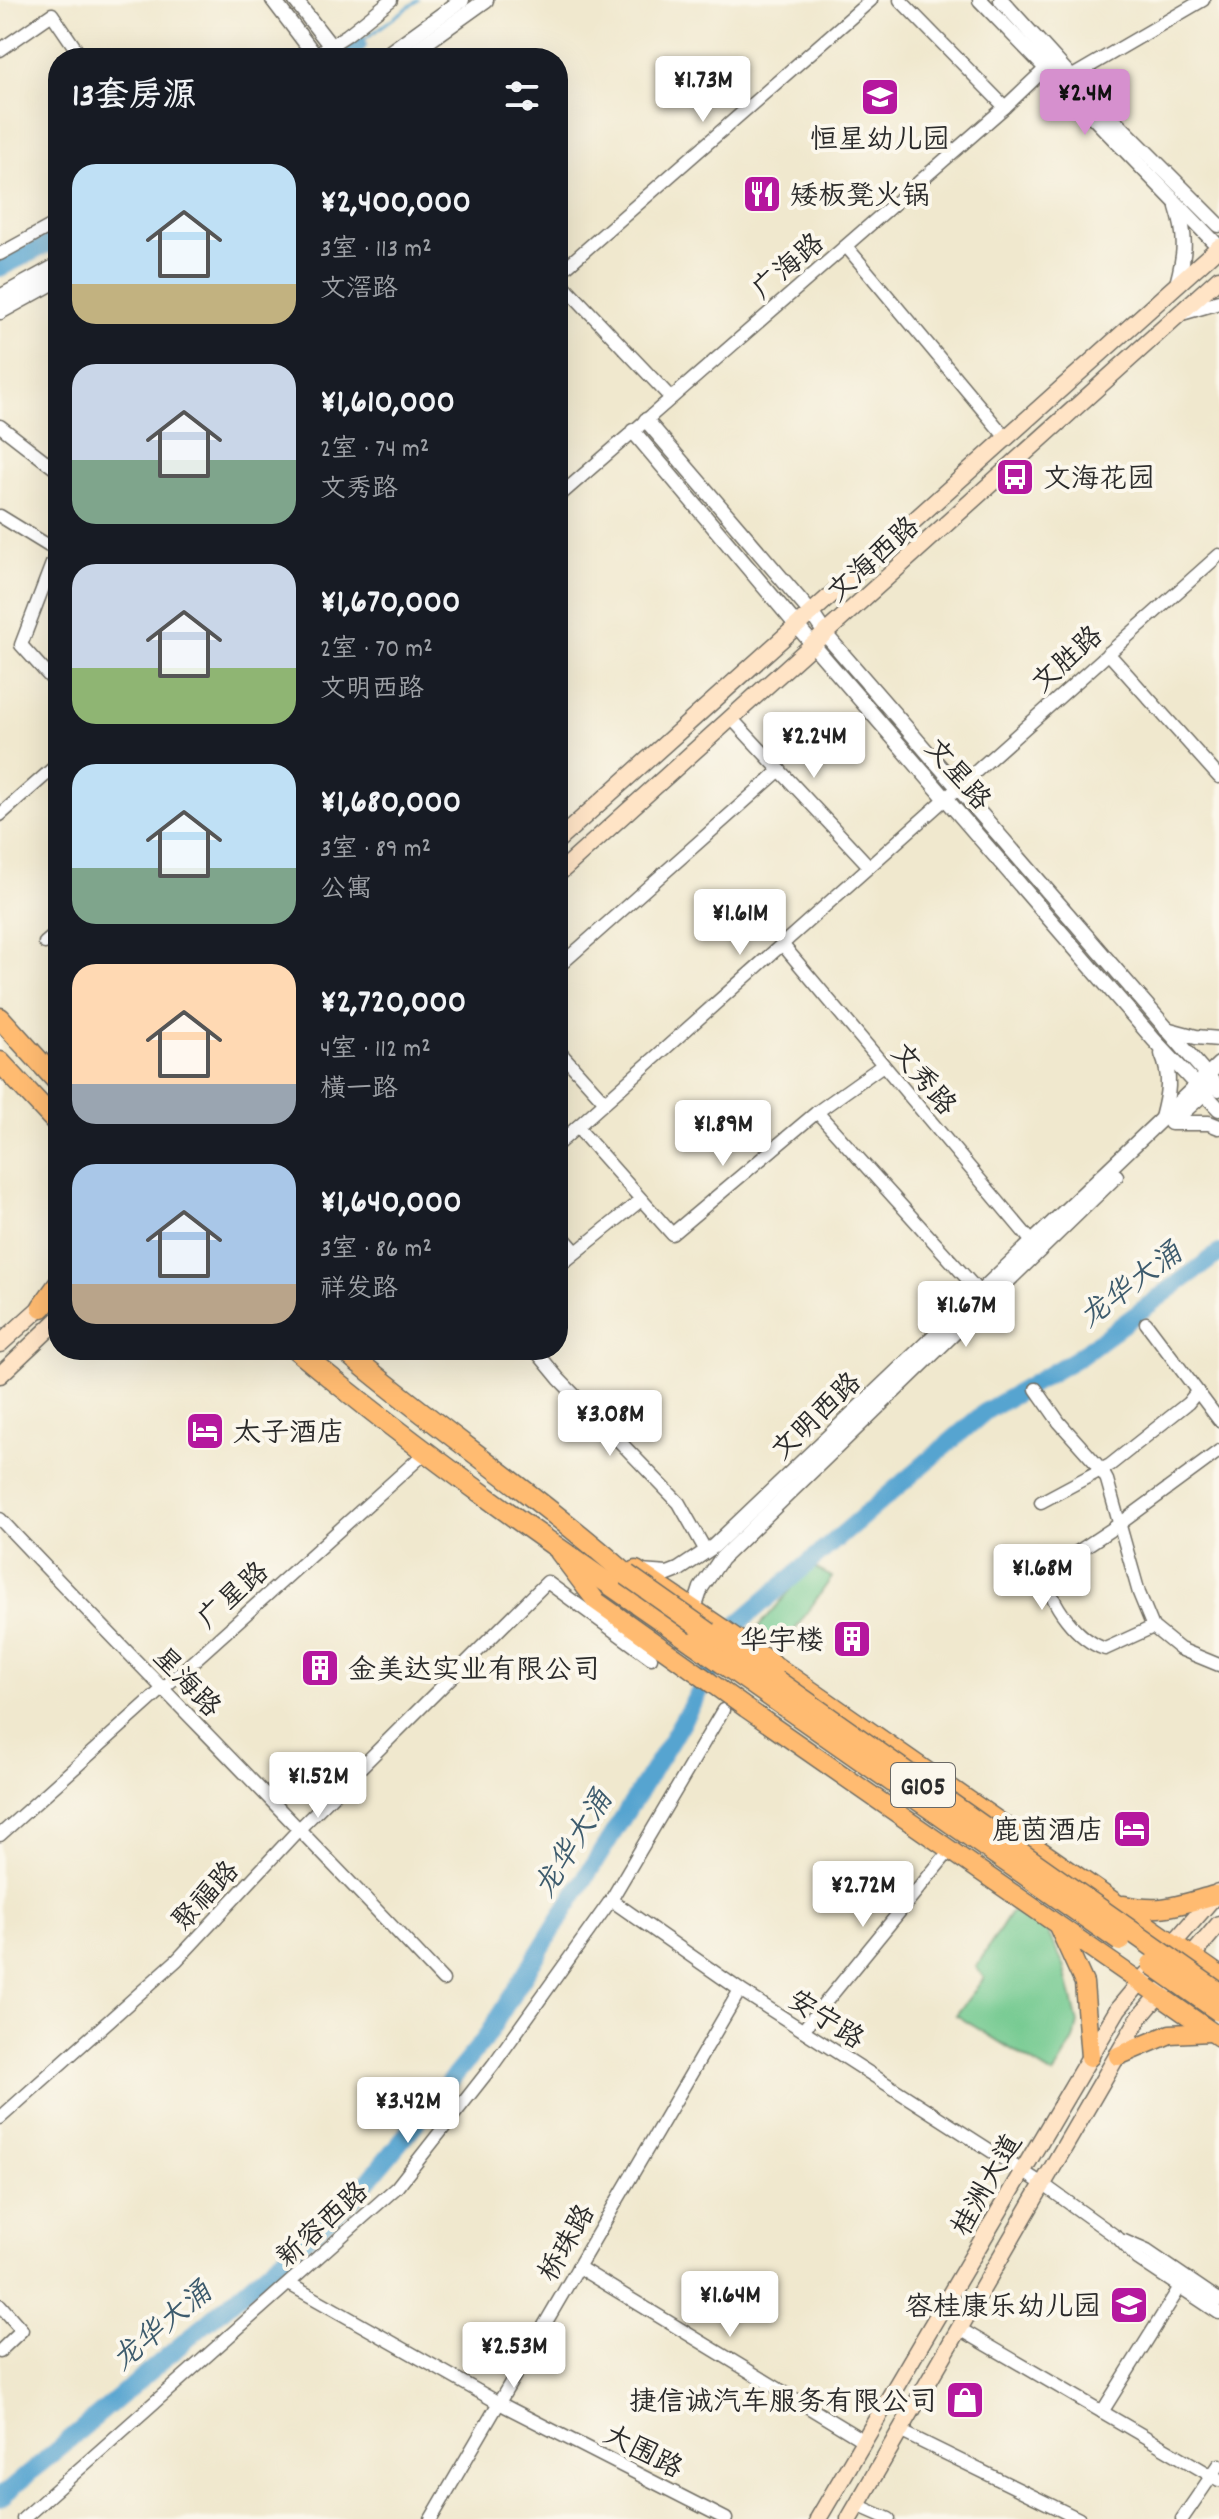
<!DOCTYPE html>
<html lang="zh">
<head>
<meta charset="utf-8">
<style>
	body { margin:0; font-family:Dekko,"LXGW WenKai TC",sans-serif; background:#20242c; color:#f1f3f6; height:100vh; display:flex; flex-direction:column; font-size:30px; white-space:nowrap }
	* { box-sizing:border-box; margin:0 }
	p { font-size:26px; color:#9ea1a6 }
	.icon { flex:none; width:44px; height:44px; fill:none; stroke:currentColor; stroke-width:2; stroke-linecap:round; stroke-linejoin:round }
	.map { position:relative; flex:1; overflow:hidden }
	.sheet { position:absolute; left:48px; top:48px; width:520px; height:1312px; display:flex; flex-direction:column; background:#171b24; border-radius:32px; box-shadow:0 8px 32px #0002 }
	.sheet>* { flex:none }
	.price { position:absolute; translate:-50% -68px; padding:0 18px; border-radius:8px; background:#fff; color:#222; font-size:26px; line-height:52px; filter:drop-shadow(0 2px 4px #0008) }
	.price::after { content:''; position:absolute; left:50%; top:48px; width:24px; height:18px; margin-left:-12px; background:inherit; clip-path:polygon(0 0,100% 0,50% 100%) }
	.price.on { background:#d690ce; color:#111 }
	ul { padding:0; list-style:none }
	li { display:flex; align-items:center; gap:24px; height:200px; padding:0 24px }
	li span { display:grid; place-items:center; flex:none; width:224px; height:160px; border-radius:24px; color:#555 }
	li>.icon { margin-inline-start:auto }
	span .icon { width:96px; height:96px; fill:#fffc; stroke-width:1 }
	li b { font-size:34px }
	h2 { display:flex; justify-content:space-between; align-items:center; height:96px; padding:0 24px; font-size:34px }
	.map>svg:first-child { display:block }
	.park { fill:#72c98f; stroke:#4e7a5d; stroke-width:2 }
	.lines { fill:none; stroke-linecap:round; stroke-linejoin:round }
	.stream { stroke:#57a4d0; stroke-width:3 }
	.river { stroke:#57a4d0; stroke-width:18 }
	.minor-casing { stroke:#706d64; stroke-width:15 }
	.tertiary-casing { stroke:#706d64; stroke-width:17 }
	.secondary-casing { stroke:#706d64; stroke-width:19 }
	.primary-casing { stroke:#706d64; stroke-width:21 }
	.trunk-casing { stroke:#706d64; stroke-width:23 }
	.minor { stroke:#fff; stroke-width:12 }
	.tertiary { stroke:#fff; stroke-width:14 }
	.secondary { stroke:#ffe4c6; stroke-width:16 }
	.primary { stroke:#ffbb71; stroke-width:18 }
	.trunk { stroke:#ffbb71; stroke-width:20 }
	.primary-bridge-casing { stroke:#706d64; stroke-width:21; stroke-linecap:butt }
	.trunk-bridge-casing { stroke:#706d64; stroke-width:23; stroke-linecap:butt }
	.primary-bridge { stroke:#ffbb71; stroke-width:18 }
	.trunk-bridge { stroke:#ffbb71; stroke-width:20 }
	.labels { text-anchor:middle; stroke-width:8; stroke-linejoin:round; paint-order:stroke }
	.shield { fill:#fbf7ec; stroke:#696865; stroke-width:2 }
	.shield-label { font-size:26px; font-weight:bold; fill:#2b2b2b }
	.poi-label { font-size:28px; fill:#2b2b2b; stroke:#fbf7ec; text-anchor:start }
	.street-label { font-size:28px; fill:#2b2b2b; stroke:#fbf7ec }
	.water-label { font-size:30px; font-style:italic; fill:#3d5b6d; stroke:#fbf7ec }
</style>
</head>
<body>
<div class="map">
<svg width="1219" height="2519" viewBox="0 0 1219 2519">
	<rect width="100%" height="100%" fill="#fbf7ec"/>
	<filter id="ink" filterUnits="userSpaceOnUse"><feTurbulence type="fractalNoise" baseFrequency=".0125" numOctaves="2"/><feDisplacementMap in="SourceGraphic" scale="16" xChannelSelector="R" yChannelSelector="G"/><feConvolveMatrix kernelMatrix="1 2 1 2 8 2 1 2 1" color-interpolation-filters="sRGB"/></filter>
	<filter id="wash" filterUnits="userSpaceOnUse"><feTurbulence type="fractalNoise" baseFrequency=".006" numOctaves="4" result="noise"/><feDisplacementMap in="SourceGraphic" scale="32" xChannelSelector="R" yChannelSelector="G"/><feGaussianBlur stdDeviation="1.8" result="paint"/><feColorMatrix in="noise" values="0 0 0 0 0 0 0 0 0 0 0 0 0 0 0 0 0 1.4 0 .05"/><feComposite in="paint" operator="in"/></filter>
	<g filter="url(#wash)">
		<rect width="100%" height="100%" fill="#f0e8ce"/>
		<g class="park">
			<path d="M 811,1566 L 832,1577 L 782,1648 L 757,1629 Z"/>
			<path d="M 1012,1911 L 1046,1929 L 1064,1965 L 1078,2023 L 1074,2040 L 1053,2075 L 956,2015 L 984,1978 L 976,1967 Z"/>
		</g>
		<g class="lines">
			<path class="stream" d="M 358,44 L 418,0"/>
			<g class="river">
				<path d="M 341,58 L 358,44"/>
				<path d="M 0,268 L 58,239"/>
				<path d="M 0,2498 L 354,2198 L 484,2040 L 670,1742 L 741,1621 L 986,1411 L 1077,1358 L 1219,1253"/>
			</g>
		</g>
	</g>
	<g filter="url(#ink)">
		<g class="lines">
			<g class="minor-casing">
				<g id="minor">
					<path d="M 900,0 L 1005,107"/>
					<path d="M 0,50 L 52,14 L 82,58"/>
					<path d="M 311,58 L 347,35 L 391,0"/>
					<path d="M 1071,77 L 1203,0"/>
					<path d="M 846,246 L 1007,439"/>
					<path d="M 0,254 L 58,222"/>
					<path d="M 558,274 L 871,0"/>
					<path d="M 558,279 L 671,398"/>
					<path d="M 0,426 L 58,471"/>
					<path d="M 558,497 L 1005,107 L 1045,69"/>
					<path d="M 0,516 L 57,551"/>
					<path d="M 58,548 L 21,645 L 58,686"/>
					<path d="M 1108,653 L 1219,777"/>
					<path d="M 732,719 L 869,866"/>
					<path d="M 0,815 L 58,764"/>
					<path d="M 45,943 L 58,932"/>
					<path d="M 782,944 L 1033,1243"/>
					<path d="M 558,967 L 780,770"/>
					<path d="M 558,1050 L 605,1102"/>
					<path d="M 817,1112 L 980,1293"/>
					<path d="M 577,1127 L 672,1234 L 817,1112 L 883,1065"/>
					<path d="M 558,1144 L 1219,555"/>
					<path d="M 558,1231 L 576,1252"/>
					<path d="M 558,1267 L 641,1200"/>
					<path d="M 1146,1323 L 1219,1420"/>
					<path d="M 535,1350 L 559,1379 L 679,1503 L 706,1551"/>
					<path d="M 1036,1389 L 1059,1422 L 1101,1469 L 1107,1480 L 1139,1593 L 1153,1627 L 1180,1649 L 1219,1665"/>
					<path d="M 1041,1502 L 1110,1465 L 1188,1403 L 1196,1393"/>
					<path d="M 0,1519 C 147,1674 297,1825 443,1980"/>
					<path d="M 1153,1627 L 1105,1649 C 1078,1640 1049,1604 1047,1575 L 1053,1568 L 1121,1523 L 1219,1451"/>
					<path d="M 0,1835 L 425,1453"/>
					<path d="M 611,1900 L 740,1990 L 1044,2185 L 1118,2238 L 1138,2259 L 1219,2313"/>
					<path d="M 803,2030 L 950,1850"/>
					<path d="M 0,2118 L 177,1960 L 300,1828 L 547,1582 L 651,1658"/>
					<path d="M 1124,2241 L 1147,2251 L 1219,2300"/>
					<path d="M 578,2267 L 864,2441"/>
					<path d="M 289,2284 L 499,2403 L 726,2519"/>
					<path d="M 0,2305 L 22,2330 L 0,2351"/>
					<path d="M 960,2329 L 1219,2480"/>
					<path d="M 1102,2412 L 1180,2287"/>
					<path d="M 900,2431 L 1079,2519"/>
					<path d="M 857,2505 L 889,2519"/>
					<path d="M 23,2519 L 397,2187 L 493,2065 L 611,1900 L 723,1710"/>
					<path d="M 431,2519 L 740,1990"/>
					<path d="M 1182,2519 L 1219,2465"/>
				</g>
			</g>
			<g class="tertiary-casing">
				<g id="tertiary">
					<path d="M 273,0 L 317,58"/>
					<path d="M 295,0 L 340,58"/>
					<path d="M 980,0 L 1219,247"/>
					<path d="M 1001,0 L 1071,77 L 1219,225"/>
					<path d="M 382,58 L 462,0"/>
					<path d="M 405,58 L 486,0"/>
					<path d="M 1177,207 C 1187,238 1185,254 1177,284"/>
					<path d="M 0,297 L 58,265"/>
					<path d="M 0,312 L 58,280"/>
					<path d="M 1185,312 L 1219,302"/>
					<path d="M 646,420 L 812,614 L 826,635 L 1219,1089"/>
					<path d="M 633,431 L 814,646 L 1154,1040 L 1219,1109"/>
					<path d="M 1166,1029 L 1196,1037 L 1219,1039"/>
					<path d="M 1162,1054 C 1172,1077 1168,1095 1162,1118"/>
					<path d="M 1172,1122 L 1210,1088"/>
					<path d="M 1171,1123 L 1209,1123 L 1219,1127"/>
					<path d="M 640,1572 L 668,1574 L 678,1570 L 714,1546 L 1219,1064"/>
					<path d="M 694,1609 L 701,1588 L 721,1559 L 1116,1176"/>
				</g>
			</g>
			<g class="secondary-casing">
				<g id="secondary">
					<path d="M 558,840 L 1219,247"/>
					<path d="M 558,874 L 1219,278"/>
					<path d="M 0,1344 L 51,1298"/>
					<path d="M 0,1375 L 58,1320"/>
					<path d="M 1165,1953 L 1218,1892"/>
					<path d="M 818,2519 L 1118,2009 L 1147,1974"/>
					<path d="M 849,2519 L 1139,2018 L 1219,1924"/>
				</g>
			</g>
			<g class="primary-casing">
				<g id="primary">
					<path d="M 559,1552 L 596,1601 L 693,1670"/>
					<path d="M 636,1570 L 723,1629"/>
					<path d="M 776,1666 L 1219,1975"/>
					<path d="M 746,1708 L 1219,2037"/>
					<path d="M 1124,1905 C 1162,1913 1178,1905 1215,1895"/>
					<path d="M 1058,1926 L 1084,1983 L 1090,2057"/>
					<path d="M 1118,2056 L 1170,2034 L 1210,2032"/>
				</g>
			</g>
			<g class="trunk-casing">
				<g id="trunk">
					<path d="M 0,1018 L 58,1082"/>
					<path d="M 0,1062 L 58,1124"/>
					<path d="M 42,1307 L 58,1285"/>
					<path d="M 297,1350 C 424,1456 558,1549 694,1643"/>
					<path d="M 344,1350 C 436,1428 537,1495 627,1575"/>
				</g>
			</g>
			<use href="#minor" class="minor"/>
			<use href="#tertiary" class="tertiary"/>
			<use href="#secondary" class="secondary"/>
			<use href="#primary" class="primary"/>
			<use href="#trunk" class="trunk"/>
			<g class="primary-bridge-casing">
				<g id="primary-bridge">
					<path d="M 723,1629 L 776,1666"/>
					<path d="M 693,1670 L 746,1708"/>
				</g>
			</g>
			<g class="trunk-bridge-casing">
				<g id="trunk-bridge">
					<path d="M 627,1575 L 1219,1993"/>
					<path d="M 694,1643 L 1120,1941"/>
					<path d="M 1152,1964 L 1219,2011"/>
				</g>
			</g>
			<use href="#primary-bridge" class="primary-bridge"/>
			<use href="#trunk-bridge" class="trunk-bridge"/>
		</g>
	</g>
	<defs>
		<g id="school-square" transform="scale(2)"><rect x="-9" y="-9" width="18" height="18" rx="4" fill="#b5179e" stroke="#fbf7ec"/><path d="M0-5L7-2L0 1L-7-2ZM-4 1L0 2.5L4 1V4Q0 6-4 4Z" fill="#fff"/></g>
		<g id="restaurant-square" transform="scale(2)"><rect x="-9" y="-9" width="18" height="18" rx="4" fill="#b5179e" stroke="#fbf7ec"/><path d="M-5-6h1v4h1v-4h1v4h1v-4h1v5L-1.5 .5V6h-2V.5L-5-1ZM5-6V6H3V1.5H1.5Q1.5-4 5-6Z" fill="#fff"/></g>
		<g id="bus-square" transform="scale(2)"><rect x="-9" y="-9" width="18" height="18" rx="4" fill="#b5179e" stroke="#fbf7ec"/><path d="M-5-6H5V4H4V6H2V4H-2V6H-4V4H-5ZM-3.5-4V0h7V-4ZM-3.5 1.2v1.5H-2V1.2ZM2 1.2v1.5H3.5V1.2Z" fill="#fff"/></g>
		<g id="hotel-square" transform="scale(2)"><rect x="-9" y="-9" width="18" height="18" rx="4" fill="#b5179e" stroke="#fbf7ec"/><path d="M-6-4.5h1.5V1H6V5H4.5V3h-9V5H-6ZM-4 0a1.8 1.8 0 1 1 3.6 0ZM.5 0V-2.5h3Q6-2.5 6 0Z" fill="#fff"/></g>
		<g id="building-square" transform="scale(2)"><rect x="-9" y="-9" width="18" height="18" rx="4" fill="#b5179e" stroke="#fbf7ec"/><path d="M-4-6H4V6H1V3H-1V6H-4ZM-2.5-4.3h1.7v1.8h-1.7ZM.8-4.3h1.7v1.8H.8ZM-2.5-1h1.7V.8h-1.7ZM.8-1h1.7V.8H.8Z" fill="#fff"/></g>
		<g id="shop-square" transform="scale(2)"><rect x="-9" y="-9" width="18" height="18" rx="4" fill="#b5179e" stroke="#fbf7ec"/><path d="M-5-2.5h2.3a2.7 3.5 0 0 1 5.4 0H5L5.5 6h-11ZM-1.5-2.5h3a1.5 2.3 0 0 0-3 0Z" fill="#fff"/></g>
	</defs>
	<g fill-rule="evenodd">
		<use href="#school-square" x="880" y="97"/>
		<use href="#restaurant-square" x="762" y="194"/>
		<use href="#bus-square" x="1015" y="477"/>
		<use href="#hotel-square" x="205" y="1431"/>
		<use href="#building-square" x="852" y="1639"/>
		<use href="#building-square" x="320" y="1668"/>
		<use href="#hotel-square" x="1132" y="1829"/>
		<use href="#school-square" x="1129" y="2305"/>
		<use href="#shop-square" x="965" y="2400"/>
	</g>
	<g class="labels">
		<rect class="shield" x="891" y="1763" width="64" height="44" rx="6"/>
		<g class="shield-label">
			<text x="923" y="1794">G105</text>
		</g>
		<g class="poi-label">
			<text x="880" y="148" text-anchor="middle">恒星幼儿园</text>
			<text x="790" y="204">矮板凳火锅</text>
			<text x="1043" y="487">文海花园</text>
			<text x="233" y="1441">太子酒店</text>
			<text x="824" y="1649" text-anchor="end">华宇楼</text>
			<text x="348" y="1678">金美达实业有限公司</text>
			<text x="1104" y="1839" text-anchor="end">鹿茵酒店</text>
			<text x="1101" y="2315" text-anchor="end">容桂康乐幼儿园</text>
			<text x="937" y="2410" text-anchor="end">捷信诚汽车服务有限公司</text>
		</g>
		<g class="street-label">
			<text transform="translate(787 265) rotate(-41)" y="10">广海路</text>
			<text transform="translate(872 558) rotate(-42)" y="10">文海西路</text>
			<text transform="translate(1066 658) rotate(-42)" y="10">文胜路</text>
			<text transform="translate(959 773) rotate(49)" y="10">文星路</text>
			<text transform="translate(925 1078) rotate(50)" y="10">文秀路</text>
			<text transform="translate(815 1415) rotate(-44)" y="10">文明西路</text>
			<text transform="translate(232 1594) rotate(-42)" y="10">广星路</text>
			<text transform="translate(188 1681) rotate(46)" y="10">星海路</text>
			<text transform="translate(204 1895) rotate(-47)" y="10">聚福路</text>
			<text transform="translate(827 2018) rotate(33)" y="10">安宁路</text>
			<text transform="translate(985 2184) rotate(-60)" y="10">桂洲大道</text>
			<text transform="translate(321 2223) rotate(-42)" y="10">新容西路</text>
			<text transform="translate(565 2242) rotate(-60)" y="10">桥珠路</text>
			<text transform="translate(644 2450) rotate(27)" y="10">大围路</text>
		</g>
		<g class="water-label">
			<text transform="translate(1130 1284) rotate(-37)" y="10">龙华大涌</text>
			<text transform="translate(572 1843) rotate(-58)" y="10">龙华大涌</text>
			<text transform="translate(161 2325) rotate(-40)" y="10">龙华大涌</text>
		</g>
	</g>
</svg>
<b class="price" style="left:703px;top:124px">¥1.73M</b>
<b class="price on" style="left:1085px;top:137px">¥2.4M</b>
<b class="price" style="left:814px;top:780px">¥2.24M</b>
<b class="price" style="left:740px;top:957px">¥1.61M</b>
<b class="price" style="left:723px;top:1168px">¥1.89M</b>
<b class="price" style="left:966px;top:1349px">¥1.67M</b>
<b class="price" style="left:610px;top:1458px">¥3.08M</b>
<b class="price" style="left:1042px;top:1612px">¥1.68M</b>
<b class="price" style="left:318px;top:1820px">¥1.52M</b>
<b class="price" style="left:863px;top:1929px">¥2.72M</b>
<b class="price" style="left:408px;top:2145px">¥3.42M</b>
<b class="price" style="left:730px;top:2339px">¥1.64M</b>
<b class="price" style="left:514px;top:2390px">¥2.53M</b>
<section class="sheet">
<h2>13套房源<svg class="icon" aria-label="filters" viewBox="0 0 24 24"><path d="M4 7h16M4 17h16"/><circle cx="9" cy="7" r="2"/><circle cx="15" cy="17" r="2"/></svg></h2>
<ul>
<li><span style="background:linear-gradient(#bfe0f5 75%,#c2b280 0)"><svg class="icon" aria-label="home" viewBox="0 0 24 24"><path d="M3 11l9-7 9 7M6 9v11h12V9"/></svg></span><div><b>¥2,400,000</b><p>3室 · 113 m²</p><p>文滘路</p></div></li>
<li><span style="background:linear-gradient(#c9d6e8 60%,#7fa58c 0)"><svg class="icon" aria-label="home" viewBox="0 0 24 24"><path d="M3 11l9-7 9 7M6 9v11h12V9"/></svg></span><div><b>¥1,610,000</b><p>2室 · 74 m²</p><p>文秀路</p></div></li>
<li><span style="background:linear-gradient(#c9d6e8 65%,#8fb573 0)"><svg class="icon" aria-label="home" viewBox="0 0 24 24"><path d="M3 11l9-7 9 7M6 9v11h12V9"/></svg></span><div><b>¥1,670,000</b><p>2室 · 70 m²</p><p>文明西路</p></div></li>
<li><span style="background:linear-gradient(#bfe0f5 65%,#7fa58c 0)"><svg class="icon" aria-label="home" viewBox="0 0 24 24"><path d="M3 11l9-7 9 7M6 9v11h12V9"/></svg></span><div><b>¥1,680,000</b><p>3室 · 89 m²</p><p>公寓</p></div></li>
<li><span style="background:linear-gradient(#ffd9b3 75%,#9aa5b1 0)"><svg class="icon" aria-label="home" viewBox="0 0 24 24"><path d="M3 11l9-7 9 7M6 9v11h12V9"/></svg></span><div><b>¥2,720,000</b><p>4室 · 112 m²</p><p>横一路</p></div></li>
<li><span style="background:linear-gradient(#a9c7e8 75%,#b9a48a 0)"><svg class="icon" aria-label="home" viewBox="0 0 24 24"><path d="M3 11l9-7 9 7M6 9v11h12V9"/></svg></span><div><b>¥1,640,000</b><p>3室 · 86 m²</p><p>祥发路</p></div></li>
</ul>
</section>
</div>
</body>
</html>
